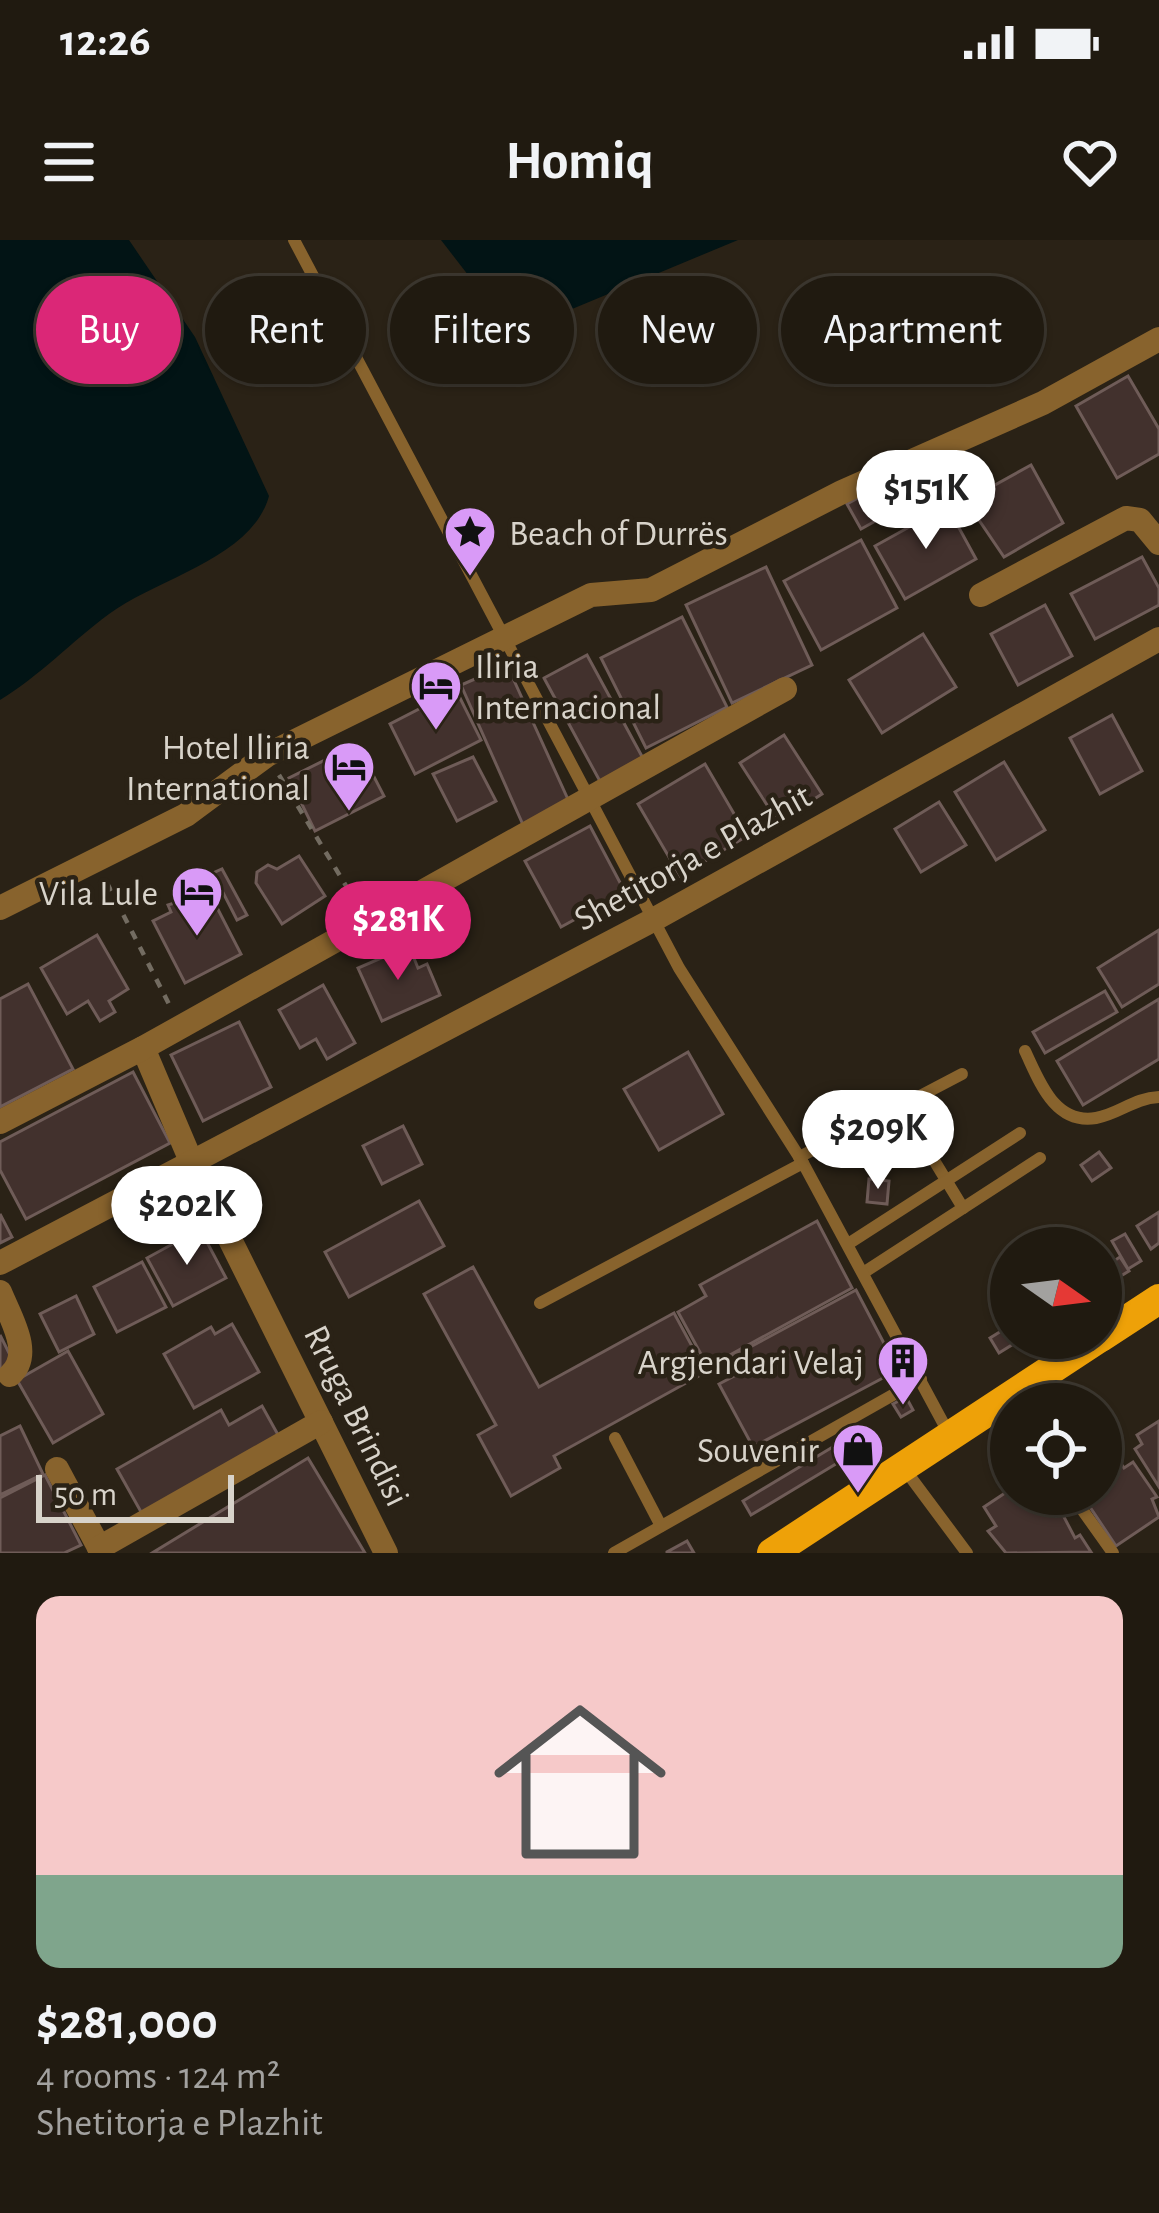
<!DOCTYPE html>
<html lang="en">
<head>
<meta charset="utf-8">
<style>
	body { margin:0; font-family:"Alegreya Sans",sans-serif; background:#282319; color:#f1f3f6; height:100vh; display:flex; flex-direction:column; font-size:45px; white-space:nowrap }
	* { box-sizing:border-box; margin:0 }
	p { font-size:39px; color:#a2a19f }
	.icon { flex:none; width:66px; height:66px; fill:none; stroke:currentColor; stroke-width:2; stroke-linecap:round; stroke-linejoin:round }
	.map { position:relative; height:1313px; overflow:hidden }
	.side { display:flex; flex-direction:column; background:#201a10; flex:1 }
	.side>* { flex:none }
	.guide { position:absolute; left:36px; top:36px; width:1089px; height:108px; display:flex; gap:24px }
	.needle { width:78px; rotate:104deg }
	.fabs { position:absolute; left:990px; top:987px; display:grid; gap:24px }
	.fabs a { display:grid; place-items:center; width:132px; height:132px; border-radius:50%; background:#201a10; box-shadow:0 3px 9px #0004,0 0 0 3px #3d3830; font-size:60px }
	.scale { position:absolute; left:36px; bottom:30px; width:198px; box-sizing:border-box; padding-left:12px; border:6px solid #d8d3ca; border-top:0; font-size:33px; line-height:42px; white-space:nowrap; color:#d8d3ca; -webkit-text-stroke:9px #2a2216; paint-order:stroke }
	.price { position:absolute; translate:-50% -102px; padding:0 27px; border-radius:42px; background:#fff; color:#222; font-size:39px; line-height:78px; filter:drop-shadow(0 3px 6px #0008) }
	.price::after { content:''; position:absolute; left:50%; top:72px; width:36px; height:27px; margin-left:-18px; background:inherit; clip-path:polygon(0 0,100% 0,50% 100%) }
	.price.selected { background:#db2777; color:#fff }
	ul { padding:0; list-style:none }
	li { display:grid; align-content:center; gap:24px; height:636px; padding:0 36px }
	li+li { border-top:3px solid #3d3830 }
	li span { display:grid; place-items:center; height:372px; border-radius:24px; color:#555 }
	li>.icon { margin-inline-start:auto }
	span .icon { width:216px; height:216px; fill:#fffc; stroke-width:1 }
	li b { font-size:51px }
	.pill { padding:0 42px; border-radius:54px; background:#201a10; box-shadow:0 3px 9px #0004,0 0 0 3px #3d3830; font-size:42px; line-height:108px }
	.pill.selected { background:#db2777; color:#fff }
	.status { display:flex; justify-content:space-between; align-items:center; height:84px; padding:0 60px; background:#201a10; direction:ltr }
	.status svg { height:33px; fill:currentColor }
	header { display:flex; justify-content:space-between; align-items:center; height:156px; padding:0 36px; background:#201a10; font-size:54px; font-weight:700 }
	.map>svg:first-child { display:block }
	.water { fill:#021415 }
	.building { fill:#42312d; stroke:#6f5c58; stroke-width:3 }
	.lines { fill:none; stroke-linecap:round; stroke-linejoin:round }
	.path { stroke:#736c61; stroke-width:4.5; stroke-dasharray:9 9; stroke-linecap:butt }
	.lane { stroke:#88632d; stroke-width:12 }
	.street { stroke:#88632d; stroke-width:24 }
	.primary { stroke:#eea108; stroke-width:30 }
	.labels { text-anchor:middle; stroke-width:9; stroke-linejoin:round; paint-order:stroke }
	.poi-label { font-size:36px; fill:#d8d3ca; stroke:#2a2216; text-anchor:end }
	.street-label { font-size:36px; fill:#d8d3ca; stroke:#2a2216 }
</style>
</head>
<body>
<div class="status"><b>12:26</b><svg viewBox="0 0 49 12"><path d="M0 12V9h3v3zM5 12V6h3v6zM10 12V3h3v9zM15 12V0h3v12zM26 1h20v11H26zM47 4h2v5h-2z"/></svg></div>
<header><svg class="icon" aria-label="menu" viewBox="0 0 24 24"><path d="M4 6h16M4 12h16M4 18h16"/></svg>Homiq<svg class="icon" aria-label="heart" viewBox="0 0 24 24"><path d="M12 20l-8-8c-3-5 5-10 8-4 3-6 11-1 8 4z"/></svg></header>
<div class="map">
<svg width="1159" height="1313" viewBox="0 0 1159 1313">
	<rect width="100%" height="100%" fill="#2a2216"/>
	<g class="water">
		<path d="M 0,0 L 129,0 L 195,97 L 269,256 C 252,318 158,338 109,374 C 71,402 41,435 0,460 Z"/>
		<path d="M 441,0 L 738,0 L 524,89 L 499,75 Z"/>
	</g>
	<g class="building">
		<path d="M 1128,136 L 1159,189 L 1159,214 L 1117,238 L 1076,166 Z"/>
		<path d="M 929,219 L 942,244 L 861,289 L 847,264 Z"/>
		<path d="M 1031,225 L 1063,283 L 1004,317 L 966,261 Z"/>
		<path d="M 947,266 L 976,319 L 905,359 L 875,306 Z"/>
		<path d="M 861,300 L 897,368 L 821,410 L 784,341 Z"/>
		<path d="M 1142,317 L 1159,348 L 1159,365 L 1095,399 L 1071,354 Z"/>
		<path d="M 766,327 L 812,425 L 732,463 L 686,365 Z"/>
		<path d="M 1045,365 L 1072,416 L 1018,445 L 991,394 Z"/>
		<path d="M 682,377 L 727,467 L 646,508 L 601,418 Z"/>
		<path d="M 923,394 L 956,447 L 882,493 L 849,440 Z"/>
		<path d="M 587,415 L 645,522 L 602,545 L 544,438 Z"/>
		<path d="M 507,425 L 571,566 L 524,587 L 461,445 Z"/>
		<path d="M 456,450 L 481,500 L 415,534 L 390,484 Z"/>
		<path d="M 1112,475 L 1142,531 L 1100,554 L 1070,498 Z"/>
		<path d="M 784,495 L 822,554 L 778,582 L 740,523 Z"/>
		<path d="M 357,504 L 384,556 L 315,591 L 289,538 Z"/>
		<path d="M 473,517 L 496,561 L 457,581 L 433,534 Z"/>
		<path d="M 1004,522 L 1045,590 L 996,620 L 955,552 Z"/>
		<path d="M 705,524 L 747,596 L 680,636 L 638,564 Z"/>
		<path d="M 939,562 L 966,605 L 921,632 L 895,589 Z"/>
		<path d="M 590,586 L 625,652 L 561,687 L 525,621 Z"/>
		<path d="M 299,616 L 325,656 L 282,684 L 256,643 L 257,632 L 268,625 L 277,629 Z"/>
		<path d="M 222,629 L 247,675 L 237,680 L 213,633 Z"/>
		<path d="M 209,652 L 241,714 L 185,743 L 153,681 L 171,672 L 168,665 Z"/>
		<path d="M 1159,690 L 1159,744 L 1122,767 L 1098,728 Z"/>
		<path d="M 97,695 L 128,749 L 109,761 L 115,772 L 100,781 L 88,761 L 67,774 L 41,728 Z"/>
		<path d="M 409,706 L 418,728 L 427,724 L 440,755 L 382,781 L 358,728 Z"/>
		<path d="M 28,744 L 73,829 L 0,867 L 0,759 Z"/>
		<path d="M 323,745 L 355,803 L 327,819 L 316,799 L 300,808 L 279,770 Z"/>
		<path d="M 1105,751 L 1117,772 L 1045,813 L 1033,792 Z"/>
		<path d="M 1159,759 L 1159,819 L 1083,865 L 1057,821 Z"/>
		<path d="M 239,782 L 271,847 L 203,881 L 171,815 Z"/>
		<path d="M 688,812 L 723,874 L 659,910 L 624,849 Z"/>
		<path d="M 133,832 L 170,903 L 26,979 L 0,930 L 0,902 Z"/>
		<path d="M 403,886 L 422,924 L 382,944 L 363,906 Z"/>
		<path d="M 1099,912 L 1111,928 L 1092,941 L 1081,925 Z"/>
		<path d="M 869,939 L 889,941 L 887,964 L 867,962 Z"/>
		<path d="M 419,961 L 444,1006 L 349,1057 L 325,1012 Z"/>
		<path d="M 1159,972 L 1159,1003 L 1151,1009 L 1137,986 Z"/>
		<path d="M 0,974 L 12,997 L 0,1003 Z"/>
		<path d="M 817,981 L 852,1048 L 708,1127 L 678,1072 L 706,1056 L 700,1045 Z"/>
		<path d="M 200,989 L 226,1038 L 173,1066 L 147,1018 Z"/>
		<path d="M 1125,994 L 1141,1021 L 1128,1029 L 1112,1001 Z"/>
		<path d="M 1120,1017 L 1129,1031 L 1101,1048 L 1101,1029 Z"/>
		<path d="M 142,1022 L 166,1067 L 117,1092 L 94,1047 Z"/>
		<path d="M 473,1027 L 539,1147 L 674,1073 L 706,1132 L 554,1216 L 560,1228 L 511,1256 L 478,1195 L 496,1185 L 424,1054 Z"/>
		<path d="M 856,1050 L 898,1130 L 753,1207 L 719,1144 L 734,1136 L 726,1120 Z"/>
		<path d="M 76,1056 L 94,1094 L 59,1112 L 40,1074 Z"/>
		<path d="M 232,1084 L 259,1132 L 194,1168 L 164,1114 L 211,1087 L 215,1094 Z"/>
		<path d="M 1011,1085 L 1011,1098 L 1023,1098 L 999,1113 L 990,1098 Z"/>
		<path d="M 0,1095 L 14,1123 L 0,1131 Z"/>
		<path d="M 68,1111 L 103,1174 L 53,1203 L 17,1140 Z"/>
		<path d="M 906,1157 L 913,1170 L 901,1177 L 893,1164 Z"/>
		<path d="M 262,1166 L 282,1202 L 145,1279 L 117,1229 L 221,1170 L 229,1185 Z"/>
		<path d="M 1159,1181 L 1159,1247 L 1135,1209 L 1142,1204 L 1137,1195 Z"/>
		<path d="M 20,1186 L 43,1234 L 0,1255 L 0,1196 Z"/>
		<path d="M 856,1193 L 864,1207 L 751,1275 L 743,1261 Z"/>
		<path d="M 308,1218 L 365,1313 L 152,1313 Z"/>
		<path d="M 1120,1222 L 1124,1228 L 1133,1222 L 1157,1257 L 1152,1259 L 1159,1277 L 1116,1306 L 1082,1255 L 1101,1254 L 1101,1235 Z"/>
		<path d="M 45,1235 L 81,1305 L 64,1313 L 0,1313 L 0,1258 Z"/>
		<path d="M 1011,1249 L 1011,1254 L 1052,1254 L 1075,1298 L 1080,1295 L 1091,1312 L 1006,1313 L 988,1291 L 996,1286 L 984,1267 Z"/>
		<path d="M 687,1301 L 694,1313 L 667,1313 L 667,1312 Z"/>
	</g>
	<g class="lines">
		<g class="path">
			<path d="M 279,535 L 354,659"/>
			<path d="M 107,643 L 170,766"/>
		</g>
		<g class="lane">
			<path d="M 294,0 L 679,728 L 803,923"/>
			<path d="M 1025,811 C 1039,840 1054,885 1096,878 C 1119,874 1134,858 1159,857"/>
			<path d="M 901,866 L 962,834"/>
			<path d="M 799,917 L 901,866 L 963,968"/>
			<path d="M 848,1004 L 1020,893"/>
			<path d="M 863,1033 L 1040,918"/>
			<path d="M 540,1063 L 803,923 L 948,1192"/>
			<path d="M 615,1198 L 661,1286"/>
			<path d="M 903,1227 L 967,1313"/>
			<path d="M 1071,1254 L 1113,1313"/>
			<path d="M 614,1313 L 921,1139"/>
		</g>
		<g class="street">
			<path d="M 981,355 L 1126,278 L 1140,280 L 1159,303"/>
			<path d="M 0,668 L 186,575 L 267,515 L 591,355 L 651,350 L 842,252 L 1043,163 L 1159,99"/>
			<path d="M 143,808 L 191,921 L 386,1313"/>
			<path d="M 0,882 L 143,808 L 785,449"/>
			<path d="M 0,1023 L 653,680 L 1159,399"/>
			<path d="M 0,1052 C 10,1077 34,1114 10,1135"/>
			<path d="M 57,1229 L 102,1313"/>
			<path d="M 99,1308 L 321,1182"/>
		</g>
		<g class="primary">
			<path d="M 1101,1097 L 1159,1059"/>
			<path d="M 772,1313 L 1099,1098"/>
		</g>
	</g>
	<defs>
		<g id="sight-pin" transform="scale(2.7)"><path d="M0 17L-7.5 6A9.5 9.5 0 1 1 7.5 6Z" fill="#d99af7" stroke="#2a2216"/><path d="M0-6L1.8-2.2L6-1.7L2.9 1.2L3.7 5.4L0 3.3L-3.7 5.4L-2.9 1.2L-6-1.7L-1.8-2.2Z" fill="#111"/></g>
		<g id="hotel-pin" transform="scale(2.7)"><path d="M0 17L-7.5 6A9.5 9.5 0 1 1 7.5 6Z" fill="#d99af7" stroke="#2a2216"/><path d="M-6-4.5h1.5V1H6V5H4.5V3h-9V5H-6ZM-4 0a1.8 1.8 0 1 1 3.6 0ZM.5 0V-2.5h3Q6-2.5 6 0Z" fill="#111"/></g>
		<g id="building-pin" transform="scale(2.7)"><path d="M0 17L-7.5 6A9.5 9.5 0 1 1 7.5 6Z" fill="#d99af7" stroke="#2a2216"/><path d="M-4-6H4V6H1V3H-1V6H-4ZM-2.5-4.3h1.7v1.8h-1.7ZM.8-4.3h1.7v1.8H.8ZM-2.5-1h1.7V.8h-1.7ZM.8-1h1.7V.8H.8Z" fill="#111"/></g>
		<g id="shop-pin" transform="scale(2.7)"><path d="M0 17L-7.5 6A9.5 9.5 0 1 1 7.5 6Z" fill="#d99af7" stroke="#2a2216"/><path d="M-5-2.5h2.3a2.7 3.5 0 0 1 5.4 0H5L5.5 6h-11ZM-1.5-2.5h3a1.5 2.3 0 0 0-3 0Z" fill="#111"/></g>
	</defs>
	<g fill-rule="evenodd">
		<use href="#sight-pin" x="470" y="292"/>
		<use href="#hotel-pin" x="436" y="446"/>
		<use href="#hotel-pin" x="349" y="527"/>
		<use href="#hotel-pin" x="197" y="652"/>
		<use href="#building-pin" x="903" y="1121"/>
		<use href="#shop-pin" x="858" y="1209"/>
	</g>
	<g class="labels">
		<g class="poi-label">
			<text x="509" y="305" text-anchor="start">Beach of Durrës</text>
			<text x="475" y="438" text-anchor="start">Iliria<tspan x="475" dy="41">Internacional</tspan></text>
			<text x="310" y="519">Hotel Iliria<tspan x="310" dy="41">International</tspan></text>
			<text x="158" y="665">Vila Lule</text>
			<text x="864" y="1134">Argjendari Velaj</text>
			<text x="819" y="1222">Souvenir</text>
		</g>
		<g class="street-label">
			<text transform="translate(692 616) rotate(-29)" y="13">Shetitorja e Plazhit</text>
			<text transform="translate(358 1175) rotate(64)" y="13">Rruga Brindisi</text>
		</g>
	</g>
</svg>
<div class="fabs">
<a><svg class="needle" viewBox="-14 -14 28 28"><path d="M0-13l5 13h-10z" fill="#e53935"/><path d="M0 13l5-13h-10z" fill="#a2a19f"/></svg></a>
<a><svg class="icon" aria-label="locate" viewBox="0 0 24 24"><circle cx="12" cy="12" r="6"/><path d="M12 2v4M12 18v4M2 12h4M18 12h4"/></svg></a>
</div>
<div class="scale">50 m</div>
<b class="price" style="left:926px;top:312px">$151K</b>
<b class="price selected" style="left:398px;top:743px">$281K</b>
<b class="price" style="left:878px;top:952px">$209K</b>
<b class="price" style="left:187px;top:1028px">$202K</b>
<div class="guide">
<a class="pill selected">Buy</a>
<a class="pill">Rent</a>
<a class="pill">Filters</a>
<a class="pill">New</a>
<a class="pill">Apartment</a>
</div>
</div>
<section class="side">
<ul>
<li><span style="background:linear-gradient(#f6c9c9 75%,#7fa58c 0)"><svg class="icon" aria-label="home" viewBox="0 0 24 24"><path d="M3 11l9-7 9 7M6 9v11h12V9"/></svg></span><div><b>$281,000</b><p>4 rooms · 124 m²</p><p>Shetitorja e Plazhit</p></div></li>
</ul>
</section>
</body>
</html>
